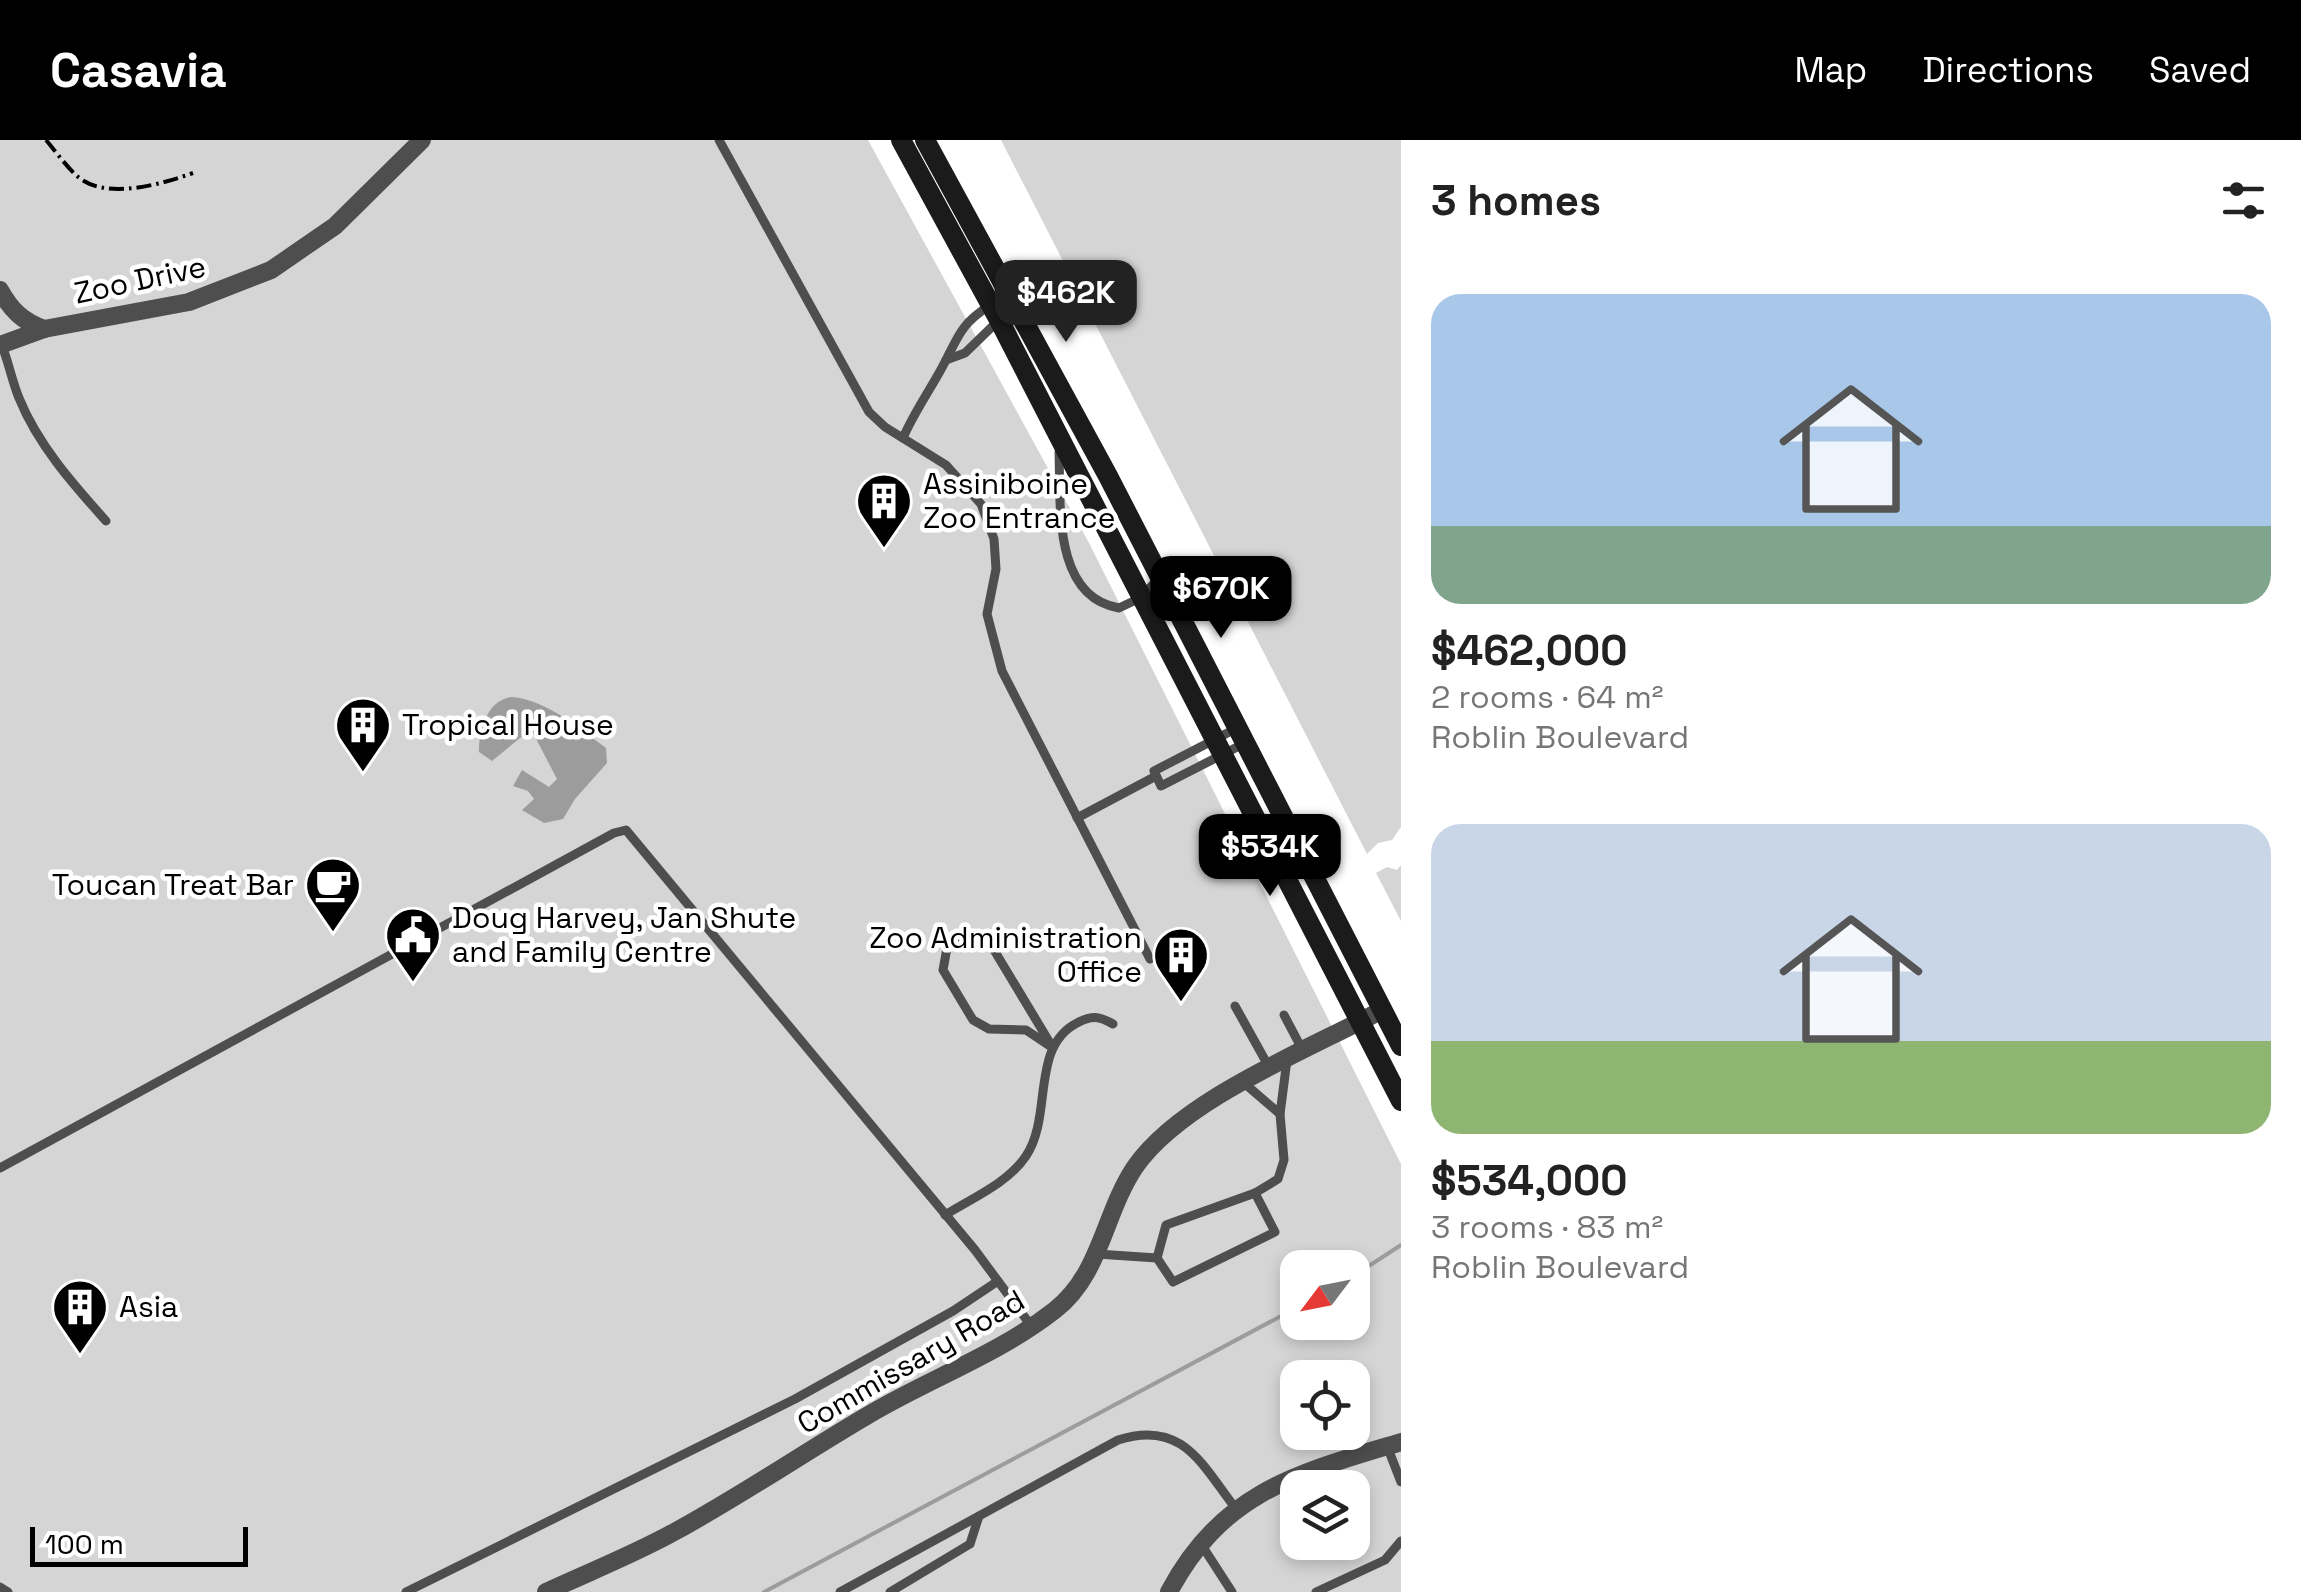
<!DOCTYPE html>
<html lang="en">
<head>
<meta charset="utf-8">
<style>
	body { margin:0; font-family:"Space Grotesk",sans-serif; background:#f6f6f6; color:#222; height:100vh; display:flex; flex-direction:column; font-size:38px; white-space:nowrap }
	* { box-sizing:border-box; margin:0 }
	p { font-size:32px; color:#767676 }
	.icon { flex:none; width:55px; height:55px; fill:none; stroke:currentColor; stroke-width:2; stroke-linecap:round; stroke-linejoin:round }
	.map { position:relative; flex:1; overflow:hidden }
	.side { display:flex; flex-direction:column; background:#fff; width:900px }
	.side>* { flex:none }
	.needle { width:65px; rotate:238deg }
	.buttons { position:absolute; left:1280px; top:1110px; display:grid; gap:20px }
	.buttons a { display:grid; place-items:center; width:90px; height:90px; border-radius:20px; background:#fff; box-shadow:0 5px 15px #0003; font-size:50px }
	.scale { position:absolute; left:30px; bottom:25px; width:218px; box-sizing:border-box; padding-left:10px; border:5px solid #000; border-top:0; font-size:28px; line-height:35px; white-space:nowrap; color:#000; -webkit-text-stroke:8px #fff; paint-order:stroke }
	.price { position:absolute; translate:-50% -85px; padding:0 22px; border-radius:20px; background:#000; color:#fff; font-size:32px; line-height:65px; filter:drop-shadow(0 2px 5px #0008) }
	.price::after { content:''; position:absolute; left:50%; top:60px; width:30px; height:22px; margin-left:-15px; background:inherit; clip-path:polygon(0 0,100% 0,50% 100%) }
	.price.on { background:#222; color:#fff }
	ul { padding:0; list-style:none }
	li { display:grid; align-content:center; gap:20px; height:530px; padding:0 30px }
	li span { display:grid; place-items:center; height:310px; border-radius:30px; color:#555 }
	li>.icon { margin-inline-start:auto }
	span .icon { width:180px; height:180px; fill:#fffc; stroke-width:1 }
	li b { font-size:42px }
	h2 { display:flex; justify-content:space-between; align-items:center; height:120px; padding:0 30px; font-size:42px }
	header { display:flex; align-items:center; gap:60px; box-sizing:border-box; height:140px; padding:0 50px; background:#000; color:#fff }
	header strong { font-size:48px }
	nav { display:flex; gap:55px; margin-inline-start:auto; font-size:35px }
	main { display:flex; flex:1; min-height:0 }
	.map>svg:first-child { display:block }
	.green { fill:#d5d5d5; fill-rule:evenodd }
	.water { fill:#9c9c9c }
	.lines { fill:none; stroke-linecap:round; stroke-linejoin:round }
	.stream { stroke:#9c9c9c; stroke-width:4 }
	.service { stroke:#4e4e4e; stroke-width:9 }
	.minor { stroke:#4e4e4e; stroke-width:18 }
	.secondary { stroke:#1b1b1b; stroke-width:20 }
	.rail { stroke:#000; stroke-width:4; stroke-dasharray:15 5 2.5 5; stroke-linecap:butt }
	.labels { text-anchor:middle; stroke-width:9; stroke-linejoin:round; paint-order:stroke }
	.street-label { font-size:30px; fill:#000; stroke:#fff }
	.poi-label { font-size:30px; fill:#000; stroke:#fff; text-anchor:start }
</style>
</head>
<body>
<header>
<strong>Casavia</strong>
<nav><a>Map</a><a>Directions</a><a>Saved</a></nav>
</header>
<main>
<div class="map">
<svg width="1401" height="1452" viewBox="0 0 1401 1452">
	<rect width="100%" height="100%" fill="#fff"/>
	<g class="green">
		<path d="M 0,0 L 868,0 L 1089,403 L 1401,1024 L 1401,1452 L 0,1452 ZM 1298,1128 L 1352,1128 L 1352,1182 L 1298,1182 ZM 1298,1238 L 1352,1238 L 1352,1292 L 1298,1292 ZM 1298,1348 L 1352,1348 L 1352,1402 L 1298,1402 Z"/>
		<path d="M 1001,0 L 1401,0 L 1401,687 L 1392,700 L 1378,703 L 1367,714 Z"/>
		<path d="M 1401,725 L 1401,781 L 1376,733 L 1387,727 L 1397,730 Z"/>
	</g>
	<path class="water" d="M 512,557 C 546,560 578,587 606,608 L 607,623 L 575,659 L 563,679 L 544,683 L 522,670 L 534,659 L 528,651 L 513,646 L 522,630 L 549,647 L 557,639 L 533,593 L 520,598 L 492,621 L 479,612 C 479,590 487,560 512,557 Z"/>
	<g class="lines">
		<g class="stream">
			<path d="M 1352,1137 L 1401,1105"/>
			<path d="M 764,1452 L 1298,1167"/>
		</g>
		<g class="service">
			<path d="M 719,0 L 869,272 L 885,287 L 946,325 L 981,364 L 994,399 L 996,429 L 987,474 L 1002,531 L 1150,819"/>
			<path d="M 2,206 C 8,220 12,241 19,258 C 38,305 73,344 106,381"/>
			<path d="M 946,220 L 965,213 L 999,180"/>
			<path d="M 903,298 C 915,270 933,246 946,220 C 960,192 963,183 990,165"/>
			<path d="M 1059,312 C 1061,363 1052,457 1119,468 L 1140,458 L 1159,438"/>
			<path d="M 1237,588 L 1154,631 L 1161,646 L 1245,603"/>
			<path d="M 1077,678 L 1156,636"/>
			<path d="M 969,795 L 991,805 L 1053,908 L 1026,890 L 989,889 L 973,880 L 943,830 L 947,808 Z"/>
			<path d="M 1235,866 L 1269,927"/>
			<path d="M 1284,875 L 1302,909"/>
			<path d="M 1244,943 L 1280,974"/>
			<path d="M 0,1028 L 614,693 L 626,690 L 975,1110 L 1032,1187"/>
			<path d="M 945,1075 C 972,1058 1008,1043 1026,1016 C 1053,976 1030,907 1077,883 C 1092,875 1099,876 1113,884"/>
			<path d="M 1097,1114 L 1157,1118 L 1166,1085 L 1255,1053 L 1278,1039 L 1284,1020 L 1280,974 L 1287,920"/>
			<path d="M 1157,1118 L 1173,1142 L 1275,1092 L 1255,1053"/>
			<path d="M 1387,1306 L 1401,1342"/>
			<path d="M 1201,1404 L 1232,1452"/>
			<path d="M 0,1447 L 8,1452"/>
			<path d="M 406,1452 L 795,1259 L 953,1171 L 998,1141"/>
			<path d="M 840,1452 L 1118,1300 C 1183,1279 1202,1325 1236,1369"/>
			<path d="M 890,1452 L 970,1404 L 979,1376"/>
			<path d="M 1316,1452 L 1385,1420 L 1401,1401"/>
		</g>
		<g class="minor">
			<path d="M 0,150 C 11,170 22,181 44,189"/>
			<path d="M 0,205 L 44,189 L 189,162 L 271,130 L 335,86 L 422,0"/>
			<path d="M 546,1452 C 589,1432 635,1414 676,1391 C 742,1355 805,1312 870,1274 C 931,1238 999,1214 1055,1170 C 1101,1134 1104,1073 1135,1027 C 1182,959 1310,909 1382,870"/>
			<path d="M 1169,1452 C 1222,1351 1299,1333 1401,1302"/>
		</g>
		<g class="secondary">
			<path d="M 901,0 L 999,180 L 1401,961"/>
			<path d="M 925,0 L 1108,336 L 1401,906"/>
		</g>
		<path class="rail" d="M 46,0 C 56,12 66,26 77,36 C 105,61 162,44 193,33"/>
	</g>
	<defs>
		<g id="building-pin" transform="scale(2.875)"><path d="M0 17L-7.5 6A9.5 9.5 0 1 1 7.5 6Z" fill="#000" stroke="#fff"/><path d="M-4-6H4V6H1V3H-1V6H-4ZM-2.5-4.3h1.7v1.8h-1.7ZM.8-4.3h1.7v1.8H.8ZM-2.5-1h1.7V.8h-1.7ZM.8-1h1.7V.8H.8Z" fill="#fff"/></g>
		<g id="cafe-pin" transform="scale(2.875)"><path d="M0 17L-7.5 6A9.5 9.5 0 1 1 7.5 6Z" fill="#000" stroke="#fff"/><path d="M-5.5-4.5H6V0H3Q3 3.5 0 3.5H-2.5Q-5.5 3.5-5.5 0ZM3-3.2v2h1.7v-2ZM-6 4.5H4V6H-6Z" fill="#fff"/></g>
		<g id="civic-pin" transform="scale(2.875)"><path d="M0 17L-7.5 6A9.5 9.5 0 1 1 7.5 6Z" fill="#000" stroke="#fff"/><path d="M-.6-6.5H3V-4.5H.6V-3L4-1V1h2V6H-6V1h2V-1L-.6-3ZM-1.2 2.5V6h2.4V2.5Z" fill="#fff"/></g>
	</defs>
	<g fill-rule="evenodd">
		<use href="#building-pin" x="884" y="361"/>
		<use href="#building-pin" x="363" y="585"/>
		<use href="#cafe-pin" x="333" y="745"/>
		<use href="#civic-pin" x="413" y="795"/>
		<use href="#building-pin" x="1181" y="815"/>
		<use href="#building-pin" x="80" y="1167"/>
	</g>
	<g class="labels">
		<g class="street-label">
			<text transform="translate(140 140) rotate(-12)" y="10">Zoo Drive</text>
			<text transform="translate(911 1222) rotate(-30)" y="10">Commissary Road</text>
		</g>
		<g class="poi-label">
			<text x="923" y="354">Assiniboine<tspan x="923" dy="34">Zoo Entrance</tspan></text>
			<text x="402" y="595">Tropical House</text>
			<text x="294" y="755" text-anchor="end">Toucan Treat Bar</text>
			<text x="452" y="788">Doug Harvey, Jan Shute<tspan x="452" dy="34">and Family Centre</tspan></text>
			<text x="1142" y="808" text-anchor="end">Zoo Administration<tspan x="1142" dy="34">Office</tspan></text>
			<text x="119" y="1177">Asia</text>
		</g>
	</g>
</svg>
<div class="buttons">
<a><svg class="needle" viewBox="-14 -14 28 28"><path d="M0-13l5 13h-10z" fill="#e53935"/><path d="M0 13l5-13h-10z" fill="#767676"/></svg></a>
<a><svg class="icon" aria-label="locate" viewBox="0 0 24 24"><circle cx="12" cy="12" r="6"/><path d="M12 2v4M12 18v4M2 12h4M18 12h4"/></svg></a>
<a><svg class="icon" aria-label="layers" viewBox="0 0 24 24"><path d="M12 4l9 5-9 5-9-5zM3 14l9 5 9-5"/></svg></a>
</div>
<div class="scale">100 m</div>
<b class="price on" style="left:1066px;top:205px">$462K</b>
<b class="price" style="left:1221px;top:501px">$670K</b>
<b class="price" style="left:1270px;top:759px">$534K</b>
</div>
<section class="side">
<h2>3 homes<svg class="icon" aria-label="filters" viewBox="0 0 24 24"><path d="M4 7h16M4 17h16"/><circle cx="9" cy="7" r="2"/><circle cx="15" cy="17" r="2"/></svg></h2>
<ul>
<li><span style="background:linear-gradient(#a9c7e8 75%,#7fa58c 0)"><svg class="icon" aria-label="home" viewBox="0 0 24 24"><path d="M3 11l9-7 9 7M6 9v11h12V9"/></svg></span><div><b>$462,000</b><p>2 rooms · 64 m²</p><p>Roblin Boulevard</p></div></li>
<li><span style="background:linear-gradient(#c9d6e8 70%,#8fb573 0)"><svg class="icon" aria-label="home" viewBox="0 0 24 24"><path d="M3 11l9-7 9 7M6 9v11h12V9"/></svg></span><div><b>$534,000</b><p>3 rooms · 83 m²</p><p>Roblin Boulevard</p></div></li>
</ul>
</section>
</main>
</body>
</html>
